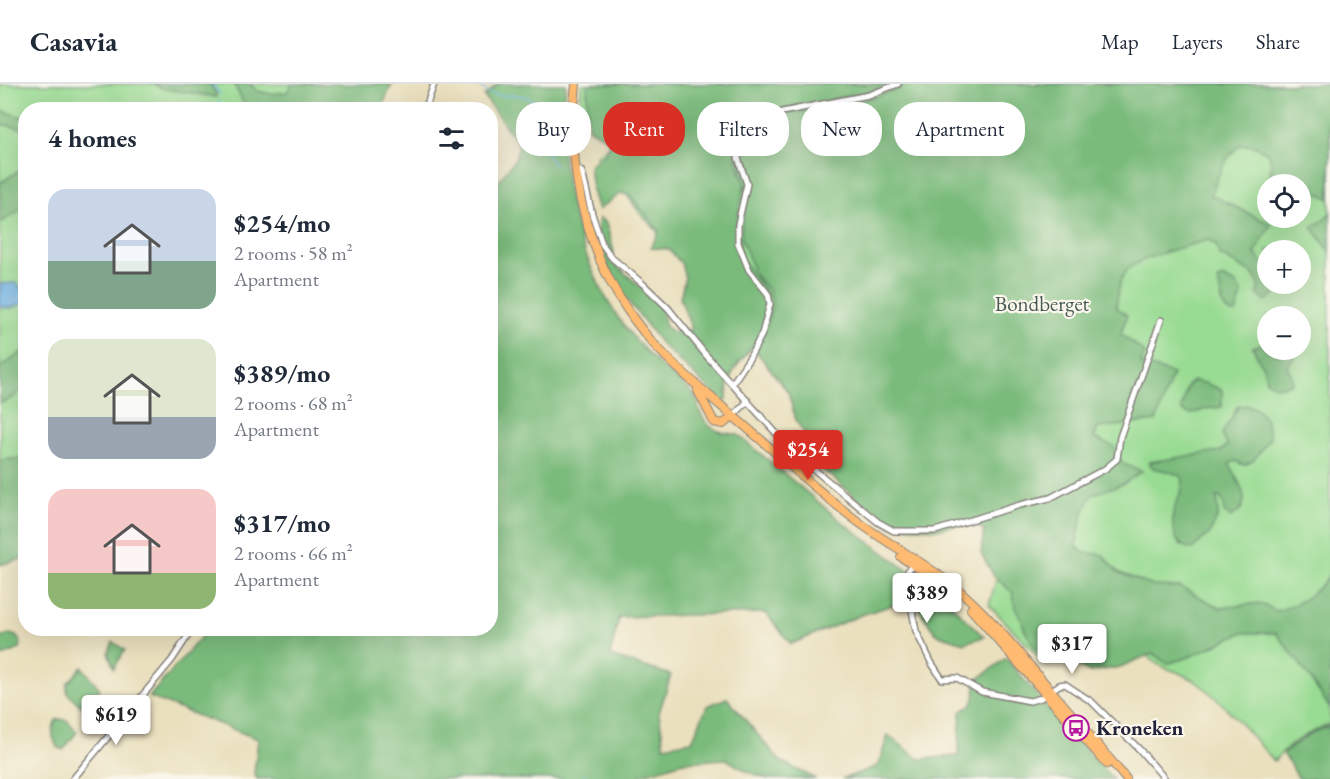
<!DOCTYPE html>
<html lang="en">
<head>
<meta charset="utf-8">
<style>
	body { margin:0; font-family:"EB Garamond",serif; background:#f2f2f3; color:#1f2937; height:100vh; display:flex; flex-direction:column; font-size:22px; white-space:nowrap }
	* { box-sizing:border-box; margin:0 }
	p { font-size:20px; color:#747a83 }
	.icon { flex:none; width:33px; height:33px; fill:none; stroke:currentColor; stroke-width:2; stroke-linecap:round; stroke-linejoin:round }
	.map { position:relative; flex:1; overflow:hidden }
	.drawer { position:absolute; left:18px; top:18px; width:480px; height:534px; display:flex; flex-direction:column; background:#fff; border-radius:24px; box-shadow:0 6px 24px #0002 }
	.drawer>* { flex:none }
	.banner { position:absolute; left:516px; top:18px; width:570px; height:54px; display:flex; gap:12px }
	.controls { position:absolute; left:1257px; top:90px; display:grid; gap:12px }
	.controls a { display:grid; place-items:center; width:54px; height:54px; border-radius:50%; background:#fff; box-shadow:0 6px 24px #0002; font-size:30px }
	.price { position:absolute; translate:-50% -51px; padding:0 14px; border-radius:6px; background:#fff; color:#222; font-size:20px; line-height:39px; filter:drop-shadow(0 2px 3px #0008) }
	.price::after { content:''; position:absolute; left:50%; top:36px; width:18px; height:14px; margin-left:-9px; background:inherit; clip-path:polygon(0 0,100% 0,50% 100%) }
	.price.active { background:#d93025; color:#fff }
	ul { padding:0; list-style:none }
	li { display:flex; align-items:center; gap:18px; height:150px; padding:0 30px }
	li span { display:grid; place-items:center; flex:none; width:168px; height:120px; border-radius:18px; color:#555 }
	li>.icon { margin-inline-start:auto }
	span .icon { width:72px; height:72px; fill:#fffc; stroke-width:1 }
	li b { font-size:26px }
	h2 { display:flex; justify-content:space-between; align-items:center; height:72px; padding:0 30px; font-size:26px }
	.pill { padding:0 21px; border-radius:24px; background:#fff; box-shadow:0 6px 24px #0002; font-size:21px; line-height:54px }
	.pill.active { background:#d93025; color:#fff }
	header { display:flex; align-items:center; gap:36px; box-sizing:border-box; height:84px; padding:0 30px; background:#fff; border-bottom:2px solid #e0e1e3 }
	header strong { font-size:28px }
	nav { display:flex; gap:33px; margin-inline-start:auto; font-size:21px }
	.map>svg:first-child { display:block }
	.green { fill:#98db92; stroke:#5d7e66; stroke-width:1.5; fill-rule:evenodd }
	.forest { fill:#7abb7c; stroke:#4e6e5c; stroke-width:1.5 }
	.water { fill:#6fb4e6; stroke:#486b90; stroke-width:1.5 }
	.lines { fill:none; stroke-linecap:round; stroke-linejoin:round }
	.stream { stroke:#6fb4e6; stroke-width:1.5 }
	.minor-casing { stroke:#86817c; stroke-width:8 }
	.highway-casing { stroke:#86817c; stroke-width:10 }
	.minor { stroke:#fff; stroke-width:5 }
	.highway { stroke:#febb71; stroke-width:8 }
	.labels { text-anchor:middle; stroke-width:4.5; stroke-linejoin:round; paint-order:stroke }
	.park-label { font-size:21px; fill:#455a55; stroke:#fbf7ec }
	.poi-label { font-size:21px; font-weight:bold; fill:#22223b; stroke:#fbf7ec; text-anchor:start }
</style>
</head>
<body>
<header>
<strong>Casavia</strong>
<nav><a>Map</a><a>Layers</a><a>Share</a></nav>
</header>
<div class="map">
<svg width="1330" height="695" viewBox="0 0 1330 695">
	<rect width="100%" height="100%" fill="#fbf7ec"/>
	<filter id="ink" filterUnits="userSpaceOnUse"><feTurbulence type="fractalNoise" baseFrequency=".0167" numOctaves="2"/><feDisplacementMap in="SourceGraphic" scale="12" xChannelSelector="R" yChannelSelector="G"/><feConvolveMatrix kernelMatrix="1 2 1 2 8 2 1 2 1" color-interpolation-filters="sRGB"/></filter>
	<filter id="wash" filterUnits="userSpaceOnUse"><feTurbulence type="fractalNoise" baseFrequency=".008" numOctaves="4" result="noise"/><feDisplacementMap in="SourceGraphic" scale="24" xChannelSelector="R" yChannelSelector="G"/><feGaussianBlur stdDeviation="1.35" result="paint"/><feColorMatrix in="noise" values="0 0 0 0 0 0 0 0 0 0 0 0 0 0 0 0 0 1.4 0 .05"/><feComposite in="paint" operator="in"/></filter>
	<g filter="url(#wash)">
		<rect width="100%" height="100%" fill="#eae0be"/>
		<g class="green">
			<path d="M 0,0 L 316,0 L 299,25 L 26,26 L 25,374 L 0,376 Z"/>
			<path d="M 581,0 L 1330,0 L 1330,640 C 1308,648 1290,659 1274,677 C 1249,650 1225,618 1195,597 C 1178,585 1156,586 1144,567 L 1053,556 L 1042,576 L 989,521 L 998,489 L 988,434 L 914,444 L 895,442 L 872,427 L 814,342 L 756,264 L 671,162 L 639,128 L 621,102 L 596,72 L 610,61 L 580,19 ZM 1268,100 L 1300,100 L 1300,134 L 1268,134 ZM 1268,166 L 1300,166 L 1300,200 L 1268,200 ZM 1268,232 L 1300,232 L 1300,266 L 1268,266 Z"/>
		</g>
		<g class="forest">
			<path d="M 154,0 L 210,0 L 216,9 L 216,13 L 161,4 Z"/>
			<path d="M 234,0 L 249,0 L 258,7 L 271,10 L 287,8 L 292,0 L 392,0 L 381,25 L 247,26 Z"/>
			<path d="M 498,0 L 566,0 C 565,16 562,34 562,50 C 564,119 588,201 634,254 C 645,267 657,279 670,290 C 677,296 688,303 694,311 C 697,315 698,323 700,328 C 706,344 721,350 737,350 L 841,437 L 940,510 L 984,553 L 964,559 L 936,550 L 912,515 L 861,531 L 791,560 L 766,529 L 619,533 L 610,572 L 671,591 L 659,629 L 664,662 L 692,657 L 707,622 L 727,614 L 780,677 L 816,695 L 768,695 L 748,688 L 726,675 L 683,678 L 640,691 L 639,695 L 257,695 L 254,690 L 258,655 L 149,613 L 208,545 L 490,544 L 490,261 L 498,255 L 491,243 L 491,107 L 516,74 L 519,61 L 484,12 Z"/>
			<path d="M 587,0 L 890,0 L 863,9 L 789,24 L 752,41 L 744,50 L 737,66 L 736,77 L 745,100 L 736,141 L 742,175 L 767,210 L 768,224 L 757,257 L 735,284 L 728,299 L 727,316 L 722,317 L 663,262 L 623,210 L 603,175 L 596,154 L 599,134 L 606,139 L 614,168 L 610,176 L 661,221 L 666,243 L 674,249 L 680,244 L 690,248 L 690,241 L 680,214 L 685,194 L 681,179 L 668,165 L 651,164 L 659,147 L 630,112 L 621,109 L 598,126 L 592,106 L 589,81 L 604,70 L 613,58 L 588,44 Z"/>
			<path d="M 903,0 L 1330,0 L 1330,115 L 1320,110 L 1301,106 L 1300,100 L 1277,100 L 1270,95 L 1271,79 L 1269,70 L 1255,62 L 1241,61 C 1224,73 1218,92 1211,111 L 1271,140 L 1255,170 L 1267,184 L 1268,200 L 1275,200 L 1274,211 L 1265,217 L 1257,210 L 1259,200 L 1253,190 L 1219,171 L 1216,161 L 1208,156 C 1190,161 1137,174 1126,187 C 1118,197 1118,212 1116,223 L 1127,231 L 1121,250 L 1145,269 L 1141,280 L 1173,290 L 1156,337 L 1098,344 L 1094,354 L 1113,362 L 1123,380 L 1142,387 L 1123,400 L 1093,410 L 1083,428 L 1076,461 L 1082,468 L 1103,471 L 1118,488 L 1153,502 L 1181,503 L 1220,524 L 1259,519 L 1277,527 C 1301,519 1315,511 1330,490 L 1330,624 L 1300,580 L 1276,549 L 1241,549 L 1189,573 L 1167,580 L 1153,569 L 1120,583 L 1090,588 L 1053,568 L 1035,564 L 1024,545 L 1022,536 L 1015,524 L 1013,509 L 994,492 L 981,469 L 984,446 L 972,439 L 935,445 L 891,442 L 878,433 L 818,381 L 813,362 L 796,337 L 788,308 L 755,266 L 767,241 L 772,219 L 769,207 L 756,192 L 741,154 L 741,147 L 747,109 L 740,79 L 740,66 L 747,51 L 783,30 L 861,17 L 897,6 Z"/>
			<path d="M 0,26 L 25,34 L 25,45 L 0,40 Z"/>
			<path d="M 25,83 L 25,123 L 0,139 L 0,99 Z"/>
			<path d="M 1330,129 L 1330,168 L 1312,143 L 1324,136 Z"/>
			<path d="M 1222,193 L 1236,200 L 1242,210 L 1236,229 L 1227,228 L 1223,221 L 1218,196 Z"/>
			<path d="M 1261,260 L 1268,266 L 1281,271 L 1291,266 L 1296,267 L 1295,272 L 1287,282 L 1292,292 L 1292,299 C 1280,304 1276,304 1266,297 C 1266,282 1257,276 1253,263 Z"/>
			<path d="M 25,266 C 26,292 30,310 0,319 L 0,284 Z"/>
			<path d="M 1193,297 L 1205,299 L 1222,306 L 1222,323 C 1216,324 1211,324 1206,325 C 1196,328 1190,334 1181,325 L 1188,301 Z"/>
			<path d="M 1247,321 C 1265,327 1267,336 1270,354 L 1253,377 L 1244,381 L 1235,377 L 1229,380 C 1238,398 1257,421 1230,433 L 1224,428 L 1224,421 L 1221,414 L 1217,413 L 1218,431 L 1210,449 L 1192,465 C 1175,463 1172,447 1173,431 C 1173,418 1186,407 1182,393 L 1171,388 L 1153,384 L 1149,378 L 1221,367 L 1227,361 L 1222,350 C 1227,340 1233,334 1237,323 Z"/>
			<path d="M 25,374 L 25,474 L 0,481 L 0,376 Z"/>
			<path d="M 10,550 L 16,552 L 21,558 L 20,565 L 0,573 L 0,554 Z"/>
			<path d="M 113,558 L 125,566 L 114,584 L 108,569 Z"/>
			<path d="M 1006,574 L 1051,628 L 1113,695 L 842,695 L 878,682 L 888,651 L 919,675 L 958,672 L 961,628 L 973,619 L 977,596 Z"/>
			<path d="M 82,583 L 100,605 L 83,624 L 67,609 L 67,600 Z"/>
			<path d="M 61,635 L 68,637 L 77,648 L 63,666 L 57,663 C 52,653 51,646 56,636 Z"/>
			<path d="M 1330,642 L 1330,695 L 1299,695 L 1283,669 L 1313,648 Z"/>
		</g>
		<path class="water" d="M 16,199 L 24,207 L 24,219 L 11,224 L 0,223 L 0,200 Z"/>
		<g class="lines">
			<g class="stream">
				<path d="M 212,0 L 220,10"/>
				<path d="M 478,0 C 498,23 520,1 536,20 C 550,38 539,65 554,81"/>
				<path d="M 219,21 L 219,17"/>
				<path d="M 584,695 L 585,691"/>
			</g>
		</g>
	</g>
	<g filter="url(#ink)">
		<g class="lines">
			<g class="minor-casing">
				<g id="minor">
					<path d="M 425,26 L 434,0"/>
					<path d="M 575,87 L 579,86 L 582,88 L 592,130 L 602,160 L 612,174 L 643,200 L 668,224 L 705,270 L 794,369 L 878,438 L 894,447 L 935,447 L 1020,421 L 1050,414 L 1105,385 L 1117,375 L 1120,353 L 1161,236"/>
					<path d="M 732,300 L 750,273 L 762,250 L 770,220 L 768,210 L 749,186 L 738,159 L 738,140 L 747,100 L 738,74 L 744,54 L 754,42 L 782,28 L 869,11 L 898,0"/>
					<path d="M 731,334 L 748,317"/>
					<path d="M 912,480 L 907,489 L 906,495 L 916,547 L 931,578 L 942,595 L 957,594 L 982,608 L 1030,617 L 1041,614 L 1059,601 L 1065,600 L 1092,618 L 1139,665 L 1165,695"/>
					<path d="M 73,695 L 172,576 L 193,544"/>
				</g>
			</g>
			<g class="highway-casing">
				<g id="highway">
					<path d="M 576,0 C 564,93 590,188 653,259 C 681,290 715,316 746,343 C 785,376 822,412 864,442 C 895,464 930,482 960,507 C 988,531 1012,561 1036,589 C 1066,624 1097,659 1126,695"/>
					<path d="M 698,307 L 714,338 L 723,340 L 730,335"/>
					<path d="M 901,473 L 929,491"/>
					<path d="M 971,525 L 1107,680"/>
				</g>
			</g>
			<use href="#minor" class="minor"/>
			<use href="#highway" class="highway"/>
		</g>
	</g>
	<defs>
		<g id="bus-ring" transform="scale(1.35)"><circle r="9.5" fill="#fbf7ec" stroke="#b5179e" stroke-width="1.5"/><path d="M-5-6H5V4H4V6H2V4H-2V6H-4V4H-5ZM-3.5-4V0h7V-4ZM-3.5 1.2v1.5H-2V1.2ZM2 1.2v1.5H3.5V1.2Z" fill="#b5179e"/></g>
	</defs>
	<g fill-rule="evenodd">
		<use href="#bus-ring" x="1076" y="644"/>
	</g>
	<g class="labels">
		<g class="park-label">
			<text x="1042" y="227">Bondberget</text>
		</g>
		<g class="poi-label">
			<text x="1096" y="651">Kroneken</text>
		</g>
	</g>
</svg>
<div class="controls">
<a><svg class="icon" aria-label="locate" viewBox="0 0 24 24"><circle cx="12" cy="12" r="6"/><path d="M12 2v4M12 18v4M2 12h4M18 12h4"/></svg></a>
<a>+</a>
<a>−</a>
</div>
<b class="price active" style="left:808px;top:397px">$254</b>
<b class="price" style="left:927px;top:540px">$389</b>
<b class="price" style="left:1072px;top:591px">$317</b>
<b class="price" style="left:116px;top:662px">$619</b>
<div class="banner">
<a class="pill">Buy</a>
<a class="pill active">Rent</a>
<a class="pill">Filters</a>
<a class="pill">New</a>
<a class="pill">Apartment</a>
</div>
<section class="drawer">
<h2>4 homes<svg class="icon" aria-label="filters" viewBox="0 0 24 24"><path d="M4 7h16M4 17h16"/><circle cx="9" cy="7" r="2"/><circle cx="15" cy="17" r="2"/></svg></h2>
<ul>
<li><span style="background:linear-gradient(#c9d6e8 60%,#7fa58c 0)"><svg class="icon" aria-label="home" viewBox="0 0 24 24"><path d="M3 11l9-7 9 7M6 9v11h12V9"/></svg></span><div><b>$254/mo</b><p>2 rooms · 58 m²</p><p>Apartment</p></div></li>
<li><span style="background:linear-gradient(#dfe7d0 65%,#9aa5b1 0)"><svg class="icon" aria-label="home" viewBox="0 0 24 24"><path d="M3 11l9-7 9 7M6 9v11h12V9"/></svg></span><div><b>$389/mo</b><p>2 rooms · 68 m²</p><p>Apartment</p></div></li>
<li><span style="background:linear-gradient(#f6c9c9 70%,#8fb573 0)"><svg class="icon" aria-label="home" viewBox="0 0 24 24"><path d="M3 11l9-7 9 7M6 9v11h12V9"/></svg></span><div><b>$317/mo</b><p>2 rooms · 66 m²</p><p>Apartment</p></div></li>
</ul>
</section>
</div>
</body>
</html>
